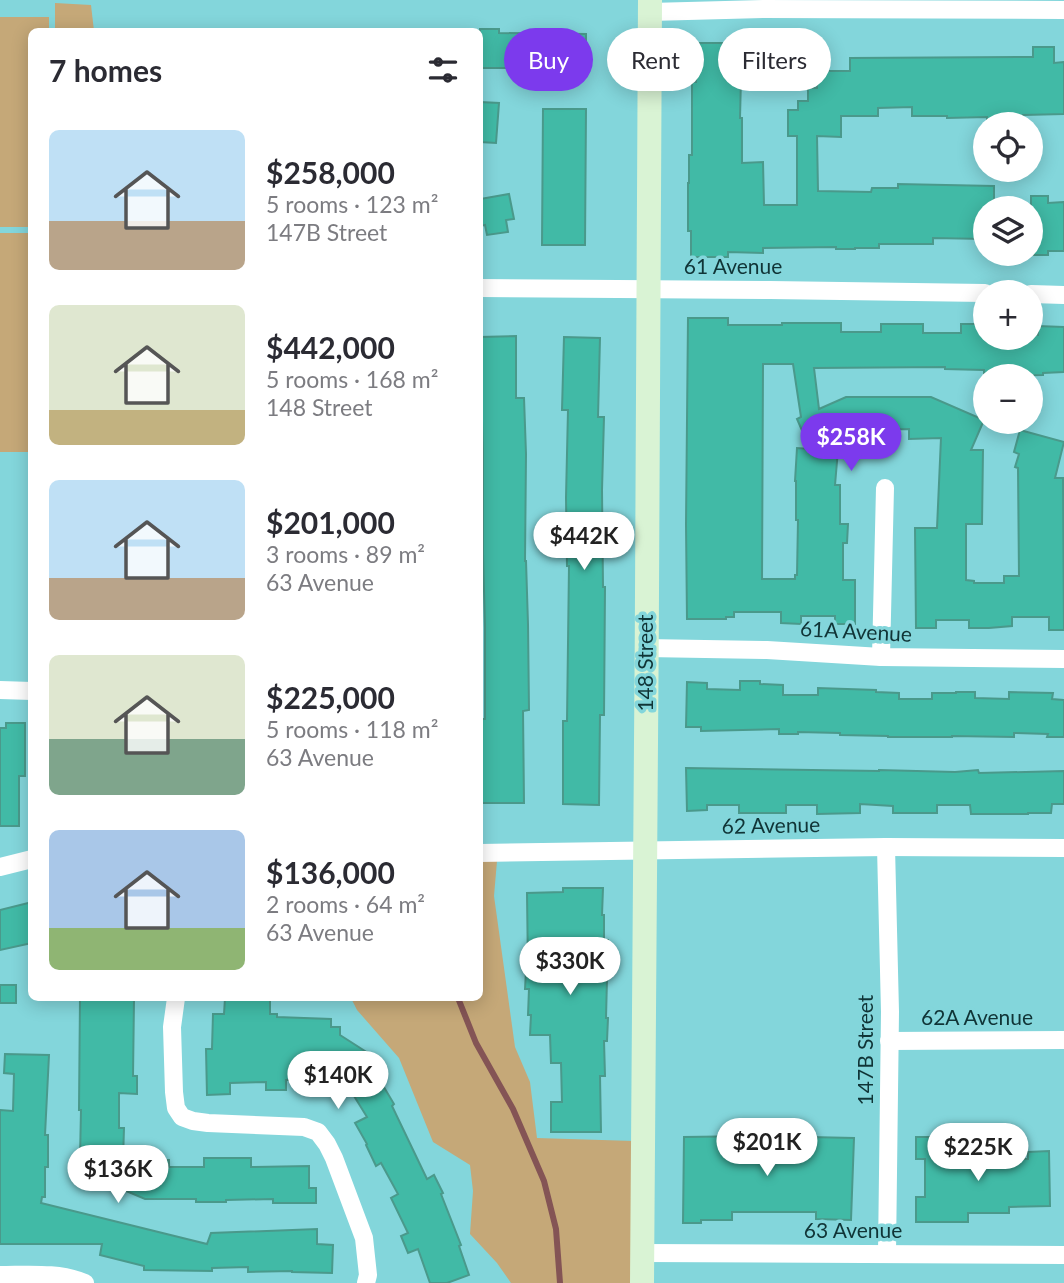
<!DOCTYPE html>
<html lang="en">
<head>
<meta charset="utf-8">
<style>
	body { margin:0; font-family:Lato,sans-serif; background:#f2f2f3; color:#2b2b33; height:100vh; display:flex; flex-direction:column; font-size:26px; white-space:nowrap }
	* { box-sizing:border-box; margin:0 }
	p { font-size:23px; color:#7c7c81 }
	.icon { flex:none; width:38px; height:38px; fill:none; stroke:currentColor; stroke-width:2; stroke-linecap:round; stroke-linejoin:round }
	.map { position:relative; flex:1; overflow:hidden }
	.drawer { position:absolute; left:28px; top:28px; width:455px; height:973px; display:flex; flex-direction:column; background:#fff; border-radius:10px; box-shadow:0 4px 18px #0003 }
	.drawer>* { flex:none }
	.banner { position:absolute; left:504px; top:28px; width:455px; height:63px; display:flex; gap:14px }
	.fabs { position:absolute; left:973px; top:112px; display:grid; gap:14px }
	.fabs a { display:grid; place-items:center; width:70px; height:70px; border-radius:50%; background:#fff; box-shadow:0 4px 18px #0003; font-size:35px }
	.price { position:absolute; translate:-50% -60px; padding:0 16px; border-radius:24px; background:#fff; color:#222; font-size:23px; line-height:46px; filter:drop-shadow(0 2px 4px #0008) }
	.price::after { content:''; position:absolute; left:50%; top:42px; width:21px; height:16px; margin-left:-10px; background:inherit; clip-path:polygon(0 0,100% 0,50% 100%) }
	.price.active { background:#7c3aed; color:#fff }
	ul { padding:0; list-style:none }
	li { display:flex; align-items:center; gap:21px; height:175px; padding:0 21px }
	li span { display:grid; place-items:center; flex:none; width:196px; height:140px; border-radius:10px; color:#555 }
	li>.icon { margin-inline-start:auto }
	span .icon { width:84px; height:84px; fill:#fffc; stroke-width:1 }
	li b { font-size:30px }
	h2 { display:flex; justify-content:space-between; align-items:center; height:84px; padding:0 21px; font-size:30px }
	.pill { padding:0 24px; border-radius:32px; background:#fff; box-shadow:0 4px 18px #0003; font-size:24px; line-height:63px }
	.pill.active { background:#7c3aed; color:#fff }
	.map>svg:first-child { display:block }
	.green { fill:#c5a878 }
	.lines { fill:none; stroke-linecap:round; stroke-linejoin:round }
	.stream { stroke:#845455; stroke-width:6 }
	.building { fill:#41baa6; stroke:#4a998b; stroke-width:2; fill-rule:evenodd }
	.street { stroke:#fff; stroke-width:18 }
	.secondary { stroke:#d9f3d4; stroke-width:24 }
	.labels { text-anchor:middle; stroke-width:7; stroke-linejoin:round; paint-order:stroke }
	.street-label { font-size:21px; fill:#103436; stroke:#83d6db }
</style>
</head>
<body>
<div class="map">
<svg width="1064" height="1283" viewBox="0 0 1064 1283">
	<rect width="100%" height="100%" fill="#83d6db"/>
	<g class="green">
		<path d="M 55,3 L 91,5 L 94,31 L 55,31 Z"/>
		<path d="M 0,17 L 49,17 L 49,31 L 32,32 L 31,227 L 0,227 Z"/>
		<rect x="0" y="233" width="31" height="219"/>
		<path d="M 480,861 L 497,861 L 494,896 L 515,1047 L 530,1082 L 537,1138 L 634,1141 L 634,1283 L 511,1283 L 497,1263 L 470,1234 L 473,1191 L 470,1165 L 433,1142 L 399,1058 L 357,1010 L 351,998 L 480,998 Z"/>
	</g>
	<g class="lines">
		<path class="stream" d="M 458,998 L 476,1043 L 513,1109 L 544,1181 L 556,1229 L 560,1283"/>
	</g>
	<g class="building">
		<path d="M 480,29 L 499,29 L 499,33 L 586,34 L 586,73 L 511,72 L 511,68 L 480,68 Z"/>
		<path d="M 696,43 L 739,43 L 739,58 L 752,58 L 752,78 L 741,78 L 740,118 L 742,118 L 742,163 L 763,162 L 764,205 L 797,205 L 797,136 L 788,136 L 788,110 L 798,110 L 798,101 L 808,101 L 808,88 L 817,88 L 817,71 L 850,71 L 850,58 L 1033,57 L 1033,47 L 1054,47 L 1054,63 L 1064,62 L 1064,114 L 1023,115 L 1023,124 L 987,124 L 987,117 L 947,118 L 947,116 L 912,116 L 912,107 L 878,108 L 878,116 L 841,116 L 841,137 L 817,136 L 818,191 L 871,192 L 872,188 L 898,188 L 898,184 L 994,186 L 994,208 L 985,208 L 985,239 L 933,238 L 933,244 L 879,244 L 879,248 L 855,248 L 855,249 L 836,249 L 836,247 L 763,248 L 763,253 L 728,252 L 728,257 L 691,257 L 691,231 L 688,231 L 688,183 L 689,183 L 689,155 L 692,155 L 692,82 L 696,82 Z"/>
		<path d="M 480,102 L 499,103 L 496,143 L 480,142 Z"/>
		<path d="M 543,109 L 586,109 L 585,245 L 542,245 Z"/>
		<path d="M 509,194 L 514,219 L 506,220 L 508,232 L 487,235 L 485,225 L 480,226 L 480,199 Z"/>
		<path d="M 1031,196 L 1048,196 L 1048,203 L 1064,202 L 1064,251 L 1048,251 L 1048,255 L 1031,255 Z"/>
		<path d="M 688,318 L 728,318 L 728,325 L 782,325 L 782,323 L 841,323 L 841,332 L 881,332 L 881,324 L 923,324 L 923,333 L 961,333 L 961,324 L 985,324 L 985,338 L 1031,338 L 1031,335 L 1038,335 L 1038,326 L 1064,327 L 1064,372 L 1043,373 L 1043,375 L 984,376 L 984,370 L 945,369 L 945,367 L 814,368 L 819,409 L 846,397 L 931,397 L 984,420 L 971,450 L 983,450 L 982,524 L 966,524 L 966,580 L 974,581 L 974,583 L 1004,583 L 1004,576 L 1019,576 L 1018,468 L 1015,467 L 1019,454 L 1014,452 L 1020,430 L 1064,442 L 1055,478 L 1063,478 L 1064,630 L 1049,630 L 1049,617 L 1012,617 L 1012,626 L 989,628 L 969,628 L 969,620 L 936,620 L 936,628 L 916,628 L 915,528 L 937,528 L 941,438 L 909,439 L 909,429 L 875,430 L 875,439 L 839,438 L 835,485 L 840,485 L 840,524 L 848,524 L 847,543 L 843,543 L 843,580 L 855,580 L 855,624 L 835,624 L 835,616 L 801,616 L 801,624 L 781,623 L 781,612 L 734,612 L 734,617 L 726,617 L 726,619 L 687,619 L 686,524 ZM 763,364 L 793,364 L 801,417 L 797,419 L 810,449 L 797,448 L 795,481 L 796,481 L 796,520 L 798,520 L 797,575 L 795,575 L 795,579 L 762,579 Z"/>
		<path d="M 516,336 L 516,398 L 524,398 L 526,454 L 525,561 L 526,561 L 528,624 L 529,710 L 523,711 L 524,803 L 481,803 L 481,719 L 485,719 L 485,628 L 483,554 L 483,451 L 481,391 L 480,391 L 480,337 Z"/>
		<path d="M 564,337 L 600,338 L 598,417 L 604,417 L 602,490 L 603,587 L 605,587 L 604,715 L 600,715 L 599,805 L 563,804 L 563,721 L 567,721 L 569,566 L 567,566 L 566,498 L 568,410 L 562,410 Z"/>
		<path d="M 740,681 L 760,681 L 760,684 L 783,685 L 783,695 L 818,695 L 818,688 L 876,690 L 876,692 L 899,693 L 899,699 L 932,699 L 932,693 L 956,693 L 956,692 L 975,692 L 975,698 L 1009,699 L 1009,692 L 1053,693 L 1052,699 L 1064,700 L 1064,737 L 1047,737 L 1048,734 L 1014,733 L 1014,737 L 952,736 L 952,737 L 888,737 L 888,736 L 840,735 L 840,733 L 798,732 L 798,734 L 779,734 L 779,729 L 701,731 L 701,727 L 686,727 L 687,682 L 707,683 L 707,689 L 740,690 Z"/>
		<path d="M 6,723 L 25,723 L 25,776 L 19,776 L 19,826 L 0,826 L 0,728 L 6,728 Z"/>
		<path d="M 686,768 L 879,771 L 879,770 L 955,772 L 978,770 L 979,773 L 1064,771 L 1064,804 L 1052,804 L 1051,813 L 1028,813 L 1028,814 L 971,814 L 970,805 L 937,805 L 937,813 L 893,813 L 893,806 L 860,804 L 860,813 L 817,814 L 817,805 L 786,805 L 786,813 L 739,813 L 739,805 L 707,805 L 707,810 L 687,811 Z"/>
		<path d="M 563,888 L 603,888 L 602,915 L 604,915 L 604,940 L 608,940 L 606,1018 L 608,1018 L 607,1041 L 604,1041 L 605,1076 L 600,1076 L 601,1132 L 551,1132 L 551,1102 L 562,1102 L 561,1063 L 551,1063 L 550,1035 L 530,1035 L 531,1015 L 528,1015 L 529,989 L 525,989 L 526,971 L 528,971 L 527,893 L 563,892 Z"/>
		<path d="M 32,902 L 32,943 L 0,950 L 0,910 Z"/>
		<rect x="0" y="985" width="16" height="18"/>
		<path d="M 80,998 L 134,999 L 133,1076 L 137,1076 L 137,1094 L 119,1093 L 119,1128 L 124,1128 L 123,1160 L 169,1160 L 169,1167 L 204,1167 L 204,1158 L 251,1158 L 251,1167 L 309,1166 L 309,1188 L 316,1188 L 316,1203 L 273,1203 L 273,1199 L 226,1200 L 226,1202 L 196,1202 L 196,1199 L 145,1199 L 93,1177 L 101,1158 L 80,1158 L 81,1110 L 79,1110 Z"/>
		<path d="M 225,998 L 270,998 L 270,1014 L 277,1014 L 277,1017 L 331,1019 L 331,1027 L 340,1027 L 340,1035 L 382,1062 L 375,1072 L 394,1104 L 392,1106 L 427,1179 L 434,1175 L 443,1193 L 441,1194 L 461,1245 L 459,1246 L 469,1275 L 447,1283 L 430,1283 L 418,1249 L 408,1253 L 401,1236 L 408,1233 L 391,1198 L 398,1194 L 381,1163 L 376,1166 L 366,1145 L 367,1144 L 355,1123 L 367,1117 L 354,1096 L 342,1088 L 346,1083 L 323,1069 L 294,1068 L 294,1080 L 286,1080 L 286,1090 L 266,1090 L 266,1082 L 230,1083 L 230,1094 L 207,1095 L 206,1049 L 212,1049 L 213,1014 L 224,1014 Z"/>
		<path d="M 5,1054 L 49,1055 L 45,1135 L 48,1135 L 48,1167 L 45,1167 L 45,1197 L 42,1197 L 41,1203 L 207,1244 L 211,1233 L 317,1229 L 317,1244 L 333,1245 L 332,1273 L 292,1272 L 292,1271 L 248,1272 L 248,1267 L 212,1268 L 212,1271 L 144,1270 L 144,1266 L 100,1255 L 102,1244 L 0,1244 L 0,1110 L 13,1111 L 14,1074 L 4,1073 Z"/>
		<path d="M 756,1136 L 756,1145 L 810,1146 L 810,1137 L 854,1138 L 851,1220 L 816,1219 L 816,1212 L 732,1212 L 732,1220 L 701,1220 L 701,1223 L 683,1223 L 684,1137 Z"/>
		<path d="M 916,1137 L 952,1137 L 952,1148 L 956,1148 L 956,1157 L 995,1157 L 995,1159 L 1028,1159 L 1028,1152 L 1049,1151 L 1050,1206 L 1009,1207 L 1009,1213 L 968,1213 L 968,1222 L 916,1222 L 916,1197 L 925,1197 L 925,1159 L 916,1159 Z"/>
	</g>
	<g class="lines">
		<g class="street">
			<path d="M 650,12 L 763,9 L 1064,10"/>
			<path d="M 480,288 L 770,290 L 985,293"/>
			<path d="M 1031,294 L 1064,295"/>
			<path d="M 646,648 L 767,650 L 881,657 L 1064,659"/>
			<path d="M 881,657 L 885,488"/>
			<path d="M 0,690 L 32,691"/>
			<path d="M 886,847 L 890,1012 L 887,1253"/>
			<path d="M 480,853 L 886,847 L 1064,848"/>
			<path d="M 0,867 L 32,859"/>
			<path d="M 176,998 L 172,1027 L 174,1092 L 176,1108 L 182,1117 L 193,1121 L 208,1123 L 304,1127 L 318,1132 L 327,1144 L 334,1158 L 364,1238 L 368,1275 L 366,1283"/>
			<path d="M 889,1041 L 1064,1040"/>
			<path d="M 642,1253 L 1064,1255"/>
			<path d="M 0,1275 C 28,1275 59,1272 85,1283"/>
		</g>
		<path class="secondary" d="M 642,1283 C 646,855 648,428 650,0"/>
	</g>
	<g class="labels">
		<g class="street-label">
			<text x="733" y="274">61 Avenue</text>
			<text transform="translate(856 632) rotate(3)" y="7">61A Avenue</text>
			<text transform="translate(646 663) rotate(-90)" y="7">148 Street</text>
			<text transform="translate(771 826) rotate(-1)" y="7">62 Avenue</text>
			<text x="977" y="1025">62A Avenue</text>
			<text transform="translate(866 1050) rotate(-90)" y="7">147B Street</text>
			<text x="853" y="1238">63 Avenue</text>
		</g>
	</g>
</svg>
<div class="fabs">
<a><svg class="icon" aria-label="locate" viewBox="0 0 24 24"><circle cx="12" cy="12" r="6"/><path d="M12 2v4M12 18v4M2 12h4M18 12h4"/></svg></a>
<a><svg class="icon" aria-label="layers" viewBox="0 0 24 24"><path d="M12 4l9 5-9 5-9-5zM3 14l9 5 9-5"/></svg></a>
<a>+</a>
<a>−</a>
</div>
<b class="price active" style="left:851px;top:473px">$258K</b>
<b class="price" style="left:584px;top:572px">$442K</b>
<b class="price" style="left:570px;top:997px">$330K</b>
<b class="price" style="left:338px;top:1111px">$140K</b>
<b class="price" style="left:767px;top:1178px">$201K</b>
<b class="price" style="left:978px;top:1183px">$225K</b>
<b class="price" style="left:118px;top:1205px">$136K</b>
<div class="banner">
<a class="pill active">Buy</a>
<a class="pill">Rent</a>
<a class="pill">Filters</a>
</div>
<section class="drawer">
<h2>7 homes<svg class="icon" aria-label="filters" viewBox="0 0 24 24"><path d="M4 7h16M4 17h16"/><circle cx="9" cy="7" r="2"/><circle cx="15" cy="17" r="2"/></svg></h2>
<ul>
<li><span style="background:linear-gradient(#bfe0f5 65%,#b9a48a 0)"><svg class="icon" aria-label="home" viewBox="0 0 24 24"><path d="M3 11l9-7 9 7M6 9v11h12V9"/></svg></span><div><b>$258,000</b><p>5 rooms · 123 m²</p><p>147B Street</p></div></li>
<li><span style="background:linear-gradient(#dfe7d0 75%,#c2b280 0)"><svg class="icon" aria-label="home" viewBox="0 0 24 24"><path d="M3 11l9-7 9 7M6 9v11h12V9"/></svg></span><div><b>$442,000</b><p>5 rooms · 168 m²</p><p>148 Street</p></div></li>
<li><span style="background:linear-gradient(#bfe0f5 70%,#b9a48a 0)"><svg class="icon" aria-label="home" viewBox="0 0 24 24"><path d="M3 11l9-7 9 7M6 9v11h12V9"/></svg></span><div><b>$201,000</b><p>3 rooms · 89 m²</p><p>63 Avenue</p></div></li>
<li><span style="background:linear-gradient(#dfe7d0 60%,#7fa58c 0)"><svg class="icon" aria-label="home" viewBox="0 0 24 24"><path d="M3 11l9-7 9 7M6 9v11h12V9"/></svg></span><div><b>$225,000</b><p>5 rooms · 118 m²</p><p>63 Avenue</p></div></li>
<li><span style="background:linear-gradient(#a9c7e8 70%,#8fb573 0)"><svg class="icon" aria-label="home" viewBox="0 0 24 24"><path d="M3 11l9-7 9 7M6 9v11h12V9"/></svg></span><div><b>$136,000</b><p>2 rooms · 64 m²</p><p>63 Avenue</p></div></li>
</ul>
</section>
</div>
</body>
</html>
